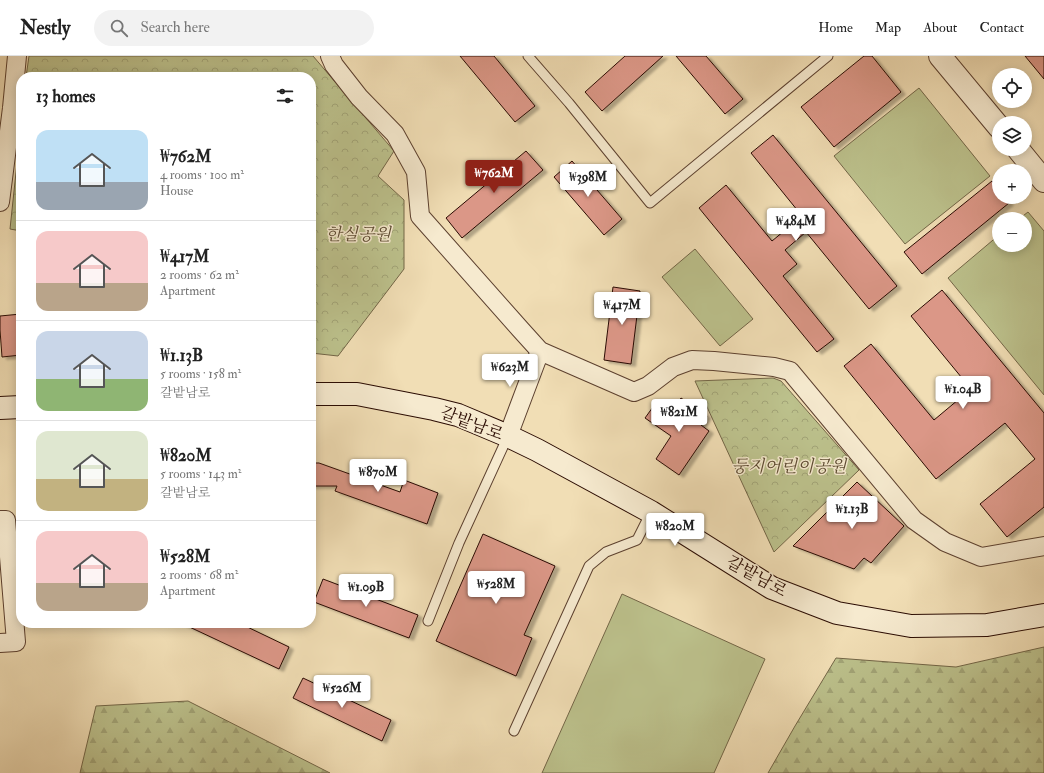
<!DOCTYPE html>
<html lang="en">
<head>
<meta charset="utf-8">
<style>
	body { margin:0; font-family:"IM FELL Double Pica","Noto Serif KR",serif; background:#f2f2f2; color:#222; height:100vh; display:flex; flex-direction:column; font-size:15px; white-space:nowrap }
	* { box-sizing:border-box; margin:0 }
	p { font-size:13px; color:#767676 }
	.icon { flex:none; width:22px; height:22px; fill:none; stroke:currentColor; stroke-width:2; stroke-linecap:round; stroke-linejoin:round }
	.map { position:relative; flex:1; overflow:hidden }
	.panel { position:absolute; left:16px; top:16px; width:300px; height:556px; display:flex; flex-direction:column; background:#fff; border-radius:16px; box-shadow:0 2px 10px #0003 }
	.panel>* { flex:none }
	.controls { position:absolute; left:992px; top:12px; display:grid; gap:8px }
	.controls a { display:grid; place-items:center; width:40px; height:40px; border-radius:50%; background:#fff; box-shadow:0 2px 10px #0003; font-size:20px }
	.price { position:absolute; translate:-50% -34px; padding:0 9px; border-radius:4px; background:#fff; color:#222; font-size:13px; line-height:26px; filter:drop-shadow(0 1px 2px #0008) }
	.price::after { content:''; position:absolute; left:50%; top:24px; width:12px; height:9px; margin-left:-6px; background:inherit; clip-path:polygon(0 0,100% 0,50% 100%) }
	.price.active { background:#8f2418; color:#fff }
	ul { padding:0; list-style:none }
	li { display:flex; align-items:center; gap:12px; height:100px; padding:0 20px }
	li+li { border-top:1px solid #e0e0e0 }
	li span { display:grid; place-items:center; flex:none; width:112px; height:80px; border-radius:12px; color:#555 }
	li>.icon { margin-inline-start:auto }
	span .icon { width:48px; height:48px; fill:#fffc; stroke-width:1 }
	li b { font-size:17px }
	h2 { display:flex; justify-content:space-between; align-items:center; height:48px; padding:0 20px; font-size:17px }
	header { display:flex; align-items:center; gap:24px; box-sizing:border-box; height:56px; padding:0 20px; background:#fff; border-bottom:1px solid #e0e0e0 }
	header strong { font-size:19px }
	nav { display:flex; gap:22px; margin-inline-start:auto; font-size:14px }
	.search { width:280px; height:36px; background:#f2f2f2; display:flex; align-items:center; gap:10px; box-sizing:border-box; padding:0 14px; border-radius:22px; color:#767676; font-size:15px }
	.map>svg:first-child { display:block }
	.grass { fill:#bcc18c; stroke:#736647 }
	.forest { fill:url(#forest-firs); stroke:#736647 }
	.park { fill:url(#park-crowns); stroke:#736647 }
	.building { fill:#db9787; stroke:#2a0b02; filter:url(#shadow) }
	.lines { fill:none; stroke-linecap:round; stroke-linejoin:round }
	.service-casing { stroke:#5c402f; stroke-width:11 }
	.minor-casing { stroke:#5c402f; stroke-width:20 }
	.tertiary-casing { stroke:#5c402f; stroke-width:24 }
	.secondary-casing { stroke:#2a0b02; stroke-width:24 }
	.service { stroke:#f6eacf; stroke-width:9 }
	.minor { stroke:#f6eacf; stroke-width:18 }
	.tertiary { stroke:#f6eacf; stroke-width:22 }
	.secondary { stroke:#f6eacf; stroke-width:22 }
	.labels { text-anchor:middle; stroke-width:3; stroke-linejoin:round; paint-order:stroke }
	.park-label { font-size:17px; font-style:italic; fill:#5d4b32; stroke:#f6eacf }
	.street-label { font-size:17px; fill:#2a0b02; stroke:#f6eacf }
</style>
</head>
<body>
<header>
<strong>Nestly</strong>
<div class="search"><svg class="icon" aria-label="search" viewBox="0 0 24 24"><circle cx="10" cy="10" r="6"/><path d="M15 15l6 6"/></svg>Search here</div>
<nav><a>Home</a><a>Map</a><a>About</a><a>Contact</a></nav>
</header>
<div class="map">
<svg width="1044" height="717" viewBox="0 0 1044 717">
	<defs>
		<pattern id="forest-firs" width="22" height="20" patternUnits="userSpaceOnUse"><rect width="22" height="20" fill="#bcc18c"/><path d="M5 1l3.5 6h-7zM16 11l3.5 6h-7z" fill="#a2a477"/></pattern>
		<pattern id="park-crowns" width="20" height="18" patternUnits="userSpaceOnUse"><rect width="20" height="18" fill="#bcc18c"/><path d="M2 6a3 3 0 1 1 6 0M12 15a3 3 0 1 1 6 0" fill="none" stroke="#a2a477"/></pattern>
		<filter id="shadow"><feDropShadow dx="4.5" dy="2.5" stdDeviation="1" flood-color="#0004"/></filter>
	</defs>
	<rect width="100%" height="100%" fill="#f1deb5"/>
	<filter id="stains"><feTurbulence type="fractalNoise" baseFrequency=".005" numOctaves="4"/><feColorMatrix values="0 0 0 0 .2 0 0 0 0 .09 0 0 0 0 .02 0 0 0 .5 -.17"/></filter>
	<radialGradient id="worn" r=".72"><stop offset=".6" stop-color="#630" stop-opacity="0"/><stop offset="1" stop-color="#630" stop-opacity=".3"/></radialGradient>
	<g class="grass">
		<path d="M 919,32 L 990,120 L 905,188 L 834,100 Z"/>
		<path d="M 1028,156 L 1044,175 L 1044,339 L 948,222 L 999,179 L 999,189 L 1025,189 L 1025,163 L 1019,163 Z"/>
		<path d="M 695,193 L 753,263 L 720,290 L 662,221 Z"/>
		<path d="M 622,538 L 765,603 L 714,717 L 542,717 Z"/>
	</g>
	<g class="forest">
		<path d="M 1044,591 L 1044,717 L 768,717 L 795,670 L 836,602 L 956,611 Z"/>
		<path d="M 188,645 L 330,717 L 80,717 L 96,650 Z"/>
	</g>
	<g class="park">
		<path d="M 29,0 L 313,0 L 394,95 L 378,120 L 404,144 L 404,213 L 338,300 L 311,297 L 311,21 L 26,21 Z"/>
		<path d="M 21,69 L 21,175 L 10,173 Z"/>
		<path d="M 773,322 L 781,325 L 859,414 L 774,496 L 695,325 Z"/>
	</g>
	<g class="building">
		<path d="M 460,0 L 494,0 L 535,50 L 515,66 Z"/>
		<path d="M 625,0 L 663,0 L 602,55 L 585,36 Z"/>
		<path d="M 676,0 L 706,0 L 743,43 L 725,58 Z"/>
		<path d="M 864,0 L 872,0 L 901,36 L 834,91 L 801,51 Z"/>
		<path d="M 1025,0 L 1044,0 L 1044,23 Z"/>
		<path d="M 773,79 L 897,230 L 869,253 L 806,176 L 785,194 L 797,208 L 783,220 L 834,283 L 817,296 L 699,152 L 726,129 L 772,185 L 802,160 L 751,97 Z"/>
		<path d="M 526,95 L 543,114 L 462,182 L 446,162 Z"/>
		<path d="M 572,105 L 622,163 L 604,179 L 554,121 Z"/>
		<path d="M 992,125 L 999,134 L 999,141 L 1004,141 L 1009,147 L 922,218 L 904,196 Z"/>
		<path d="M 613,231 L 640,235 L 631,308 L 604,304 Z"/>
		<path d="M 942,234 L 1044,357 L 1044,451 L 1007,481 L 980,448 L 1035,403 L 1005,367 L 936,423 L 844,310 L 871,288 L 934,364 L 971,333 L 911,260 Z"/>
		<path d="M 21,258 L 21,299 L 2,301 L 0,274 L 0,260 Z"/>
		<path d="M 681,342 L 707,360 L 701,369 L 709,375 L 679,419 L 656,403 L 671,380 L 645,362 L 658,344 L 673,354 Z"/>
		<path d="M 311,407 L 319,407 L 400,436 L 404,424 L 438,437 L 427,468 L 335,435 L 337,430 L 311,430 Z"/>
		<path d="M 857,426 L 904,470 L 871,507 L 864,502 L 854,513 L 793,490 Z"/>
		<path d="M 483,478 L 555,510 L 524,579 L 532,582 L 516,620 L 436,585 Z"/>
		<path d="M 323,523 L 418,559 L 409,582 L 314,546 Z"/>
		<path d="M 181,567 L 239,567 L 289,591 L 279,613 Z"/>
		<path d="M 303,622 L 391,664 L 382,685 L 293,642 Z"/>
	</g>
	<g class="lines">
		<g class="service-casing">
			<g id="service">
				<path d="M 528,0 L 569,47 L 650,147 L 828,0"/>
				<path d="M 428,565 L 459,487 L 508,380"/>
				<path d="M 514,675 L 589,510 L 606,496 L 637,484 L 651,456"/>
			</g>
		</g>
		<g class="minor-casing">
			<g id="minor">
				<path d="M 330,0 L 334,9 L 359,41 L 395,78 L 416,116 L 420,160 L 521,274 L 540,295 L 634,336 L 648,330 L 673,311 L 692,304 L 714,305 L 774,311 L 790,315 L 914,464 L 945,486 L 981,501 L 1044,490"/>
				<path d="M 0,146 L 12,52 L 17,0"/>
				<path d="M 508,380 L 540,295"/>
				<path d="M 0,464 L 6,464 L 16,586 L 0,587"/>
			</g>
		</g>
		<g class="tertiary-casing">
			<g id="tertiary">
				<path d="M 940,0 L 999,71"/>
				<path d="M 1018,93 L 1044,125"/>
			</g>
		</g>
		<g class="secondary-casing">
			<g id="secondary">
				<path d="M 311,338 L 357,338 L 434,353 L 458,359 L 508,380 L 537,394 L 651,456 L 772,532 L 837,557 L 911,570 L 987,569 L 1044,559"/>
				<path d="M 0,352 L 21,351"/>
			</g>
		</g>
		<use href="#service" class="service"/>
		<use href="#minor" class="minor"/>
		<use href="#tertiary" class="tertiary"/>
		<use href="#secondary" class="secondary"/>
	</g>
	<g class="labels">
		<g class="park-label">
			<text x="358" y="184">한실공원</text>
			<text x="789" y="416">둥지어린이공원</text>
		</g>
		<g class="street-label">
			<text transform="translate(472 367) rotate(21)" y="6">갈밭남로</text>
			<text transform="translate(757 520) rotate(29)" y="6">갈밭남로</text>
		</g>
	</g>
	<rect width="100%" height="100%" filter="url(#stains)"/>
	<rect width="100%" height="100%" fill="url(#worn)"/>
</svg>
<div class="controls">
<a><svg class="icon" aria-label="locate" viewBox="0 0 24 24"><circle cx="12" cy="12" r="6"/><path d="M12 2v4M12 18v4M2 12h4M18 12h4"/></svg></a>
<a><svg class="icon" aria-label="layers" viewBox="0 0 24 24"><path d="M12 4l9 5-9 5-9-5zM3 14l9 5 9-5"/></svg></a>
<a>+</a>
<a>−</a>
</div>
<b class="price active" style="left:494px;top:138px">₩762M</b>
<b class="price" style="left:588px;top:142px">₩398M</b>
<b class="price" style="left:796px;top:186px">₩484M</b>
<b class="price" style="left:622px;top:270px">₩417M</b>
<b class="price" style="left:510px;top:332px">₩623M</b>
<b class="price" style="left:963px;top:354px">₩1.04B</b>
<b class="price" style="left:679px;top:377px">₩821M</b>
<b class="price" style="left:378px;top:437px">₩870M</b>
<b class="price" style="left:852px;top:474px">₩1.13B</b>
<b class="price" style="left:675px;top:491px">₩820M</b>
<b class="price" style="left:496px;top:549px">₩528M</b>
<b class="price" style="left:366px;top:552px">₩1.09B</b>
<b class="price" style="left:342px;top:653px">₩526M</b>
<section class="panel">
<h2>13 homes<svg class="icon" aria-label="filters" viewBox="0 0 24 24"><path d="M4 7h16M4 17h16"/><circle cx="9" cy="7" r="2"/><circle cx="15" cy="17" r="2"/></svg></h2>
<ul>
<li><span style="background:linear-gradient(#bfe0f5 65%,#9aa5b1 0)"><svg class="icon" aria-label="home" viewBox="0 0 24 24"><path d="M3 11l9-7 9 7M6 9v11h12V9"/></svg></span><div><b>₩762M</b><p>4 rooms · 100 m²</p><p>House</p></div></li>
<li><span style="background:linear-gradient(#f6c9c9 65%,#b9a48a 0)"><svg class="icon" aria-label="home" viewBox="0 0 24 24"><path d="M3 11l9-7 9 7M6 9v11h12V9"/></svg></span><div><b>₩417M</b><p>2 rooms · 62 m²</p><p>Apartment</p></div></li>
<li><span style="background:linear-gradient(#c9d6e8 60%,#8fb573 0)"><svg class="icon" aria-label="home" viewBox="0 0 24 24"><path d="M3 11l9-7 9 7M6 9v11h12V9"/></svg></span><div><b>₩1.13B</b><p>5 rooms · 158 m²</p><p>갈밭남로</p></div></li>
<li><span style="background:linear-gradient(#dfe7d0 60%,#c2b280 0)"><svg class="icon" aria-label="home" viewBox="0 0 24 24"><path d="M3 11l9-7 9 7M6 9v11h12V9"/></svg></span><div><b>₩820M</b><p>5 rooms · 143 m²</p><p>갈밭남로</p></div></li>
<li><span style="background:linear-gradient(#f6c9c9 65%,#b9a48a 0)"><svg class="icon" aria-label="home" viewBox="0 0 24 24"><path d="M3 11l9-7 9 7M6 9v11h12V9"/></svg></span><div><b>₩528M</b><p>2 rooms · 68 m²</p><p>Apartment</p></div></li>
</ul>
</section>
</div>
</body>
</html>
